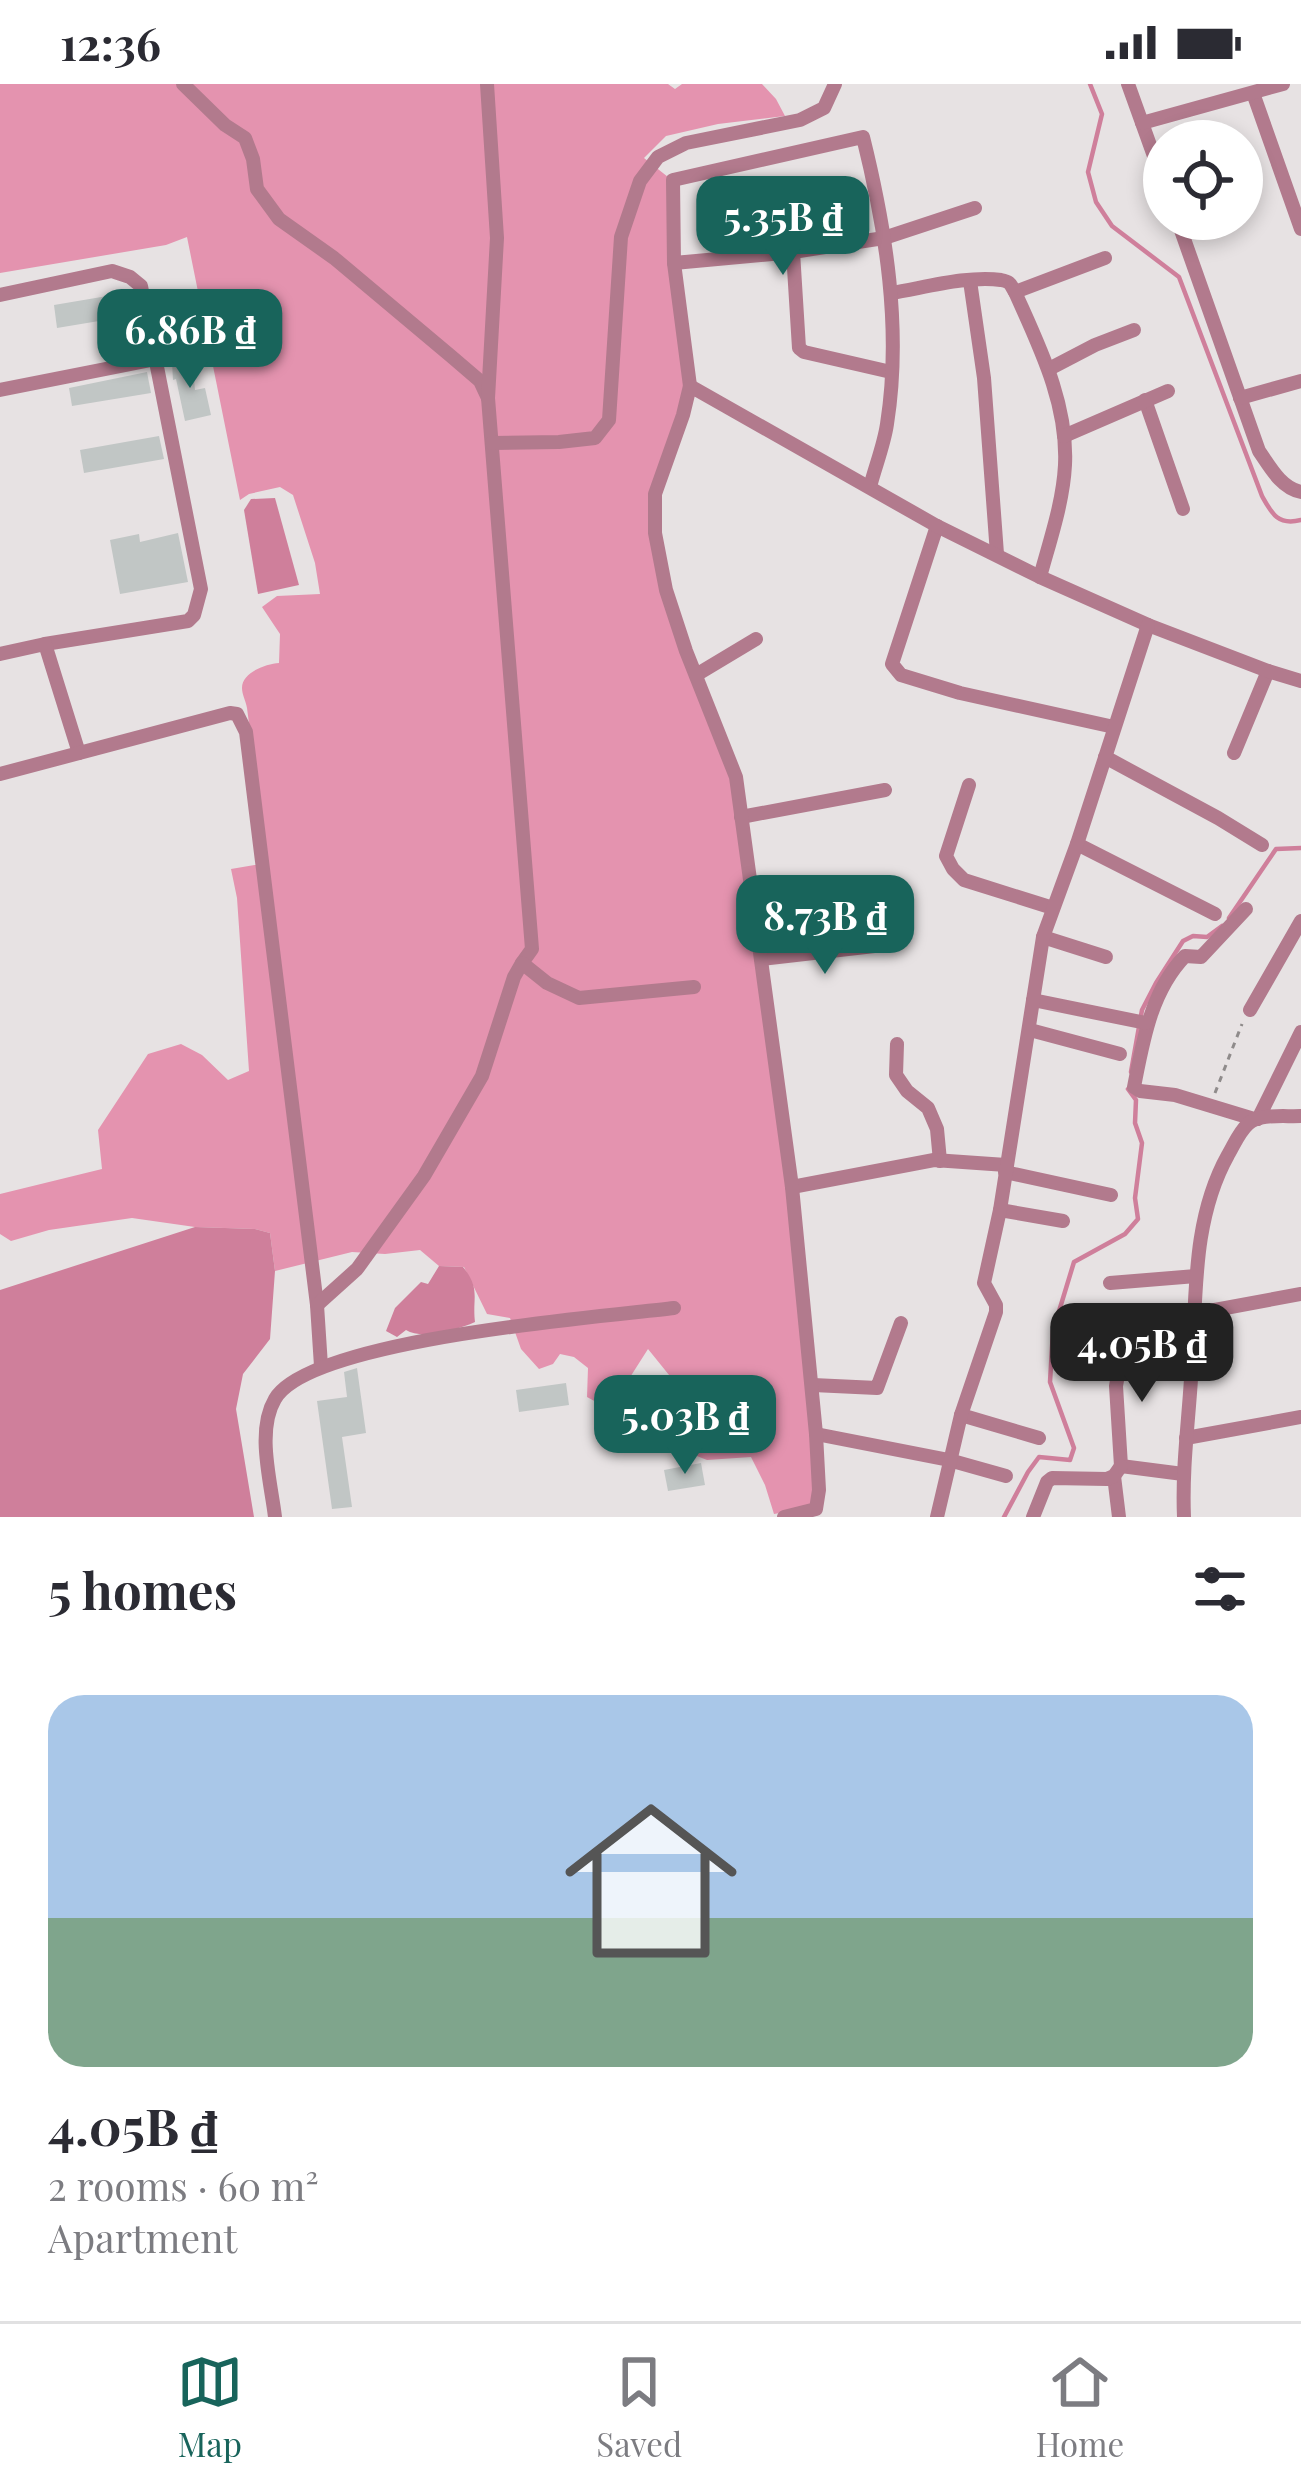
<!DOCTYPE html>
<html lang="en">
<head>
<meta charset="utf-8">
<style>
	body { margin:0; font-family:"Playfair Display",serif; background:#f2f2f3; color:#2b2b33; height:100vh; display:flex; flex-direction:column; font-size:45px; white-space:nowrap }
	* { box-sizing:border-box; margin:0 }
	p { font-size:39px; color:#7c7c81 }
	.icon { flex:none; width:66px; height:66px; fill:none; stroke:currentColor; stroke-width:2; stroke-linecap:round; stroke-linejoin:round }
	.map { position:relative; height:1433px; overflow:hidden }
	.panel { display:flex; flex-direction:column; background:#fff; flex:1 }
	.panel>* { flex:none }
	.controls { position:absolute; left:1143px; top:36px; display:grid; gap:24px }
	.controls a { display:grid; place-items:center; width:120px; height:120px; border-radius:50%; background:#fff; box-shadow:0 6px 18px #0003; font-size:60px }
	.price { position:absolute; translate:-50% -102px; padding:0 27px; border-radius:24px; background:#18645b; color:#fff; font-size:39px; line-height:78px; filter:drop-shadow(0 3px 6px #0008) }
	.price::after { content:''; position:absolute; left:50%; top:72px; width:36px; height:27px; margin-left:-18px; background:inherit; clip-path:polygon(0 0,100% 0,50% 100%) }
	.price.current { background:#222; color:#fff }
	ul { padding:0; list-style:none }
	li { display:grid; align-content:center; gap:24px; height:636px; padding:0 48px }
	li span { display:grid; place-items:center; height:372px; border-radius:36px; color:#555 }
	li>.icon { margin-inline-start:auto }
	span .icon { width:216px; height:216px; fill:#fffc; stroke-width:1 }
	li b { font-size:51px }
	h2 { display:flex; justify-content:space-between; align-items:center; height:144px; padding:0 48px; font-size:51px }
	.status { display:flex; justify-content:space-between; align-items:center; height:84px; padding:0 60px; background:#fff; direction:ltr }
	.status svg { height:33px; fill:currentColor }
	.dock { display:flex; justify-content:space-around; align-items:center; height:168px; border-top:3px solid #e1e1e2; background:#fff; font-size:33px; color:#7c7c81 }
	.dock a { display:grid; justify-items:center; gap:6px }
	.dock .current { color:#18645b }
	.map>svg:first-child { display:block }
	.forest { fill:#e493af }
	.water { fill:#cf7f9b }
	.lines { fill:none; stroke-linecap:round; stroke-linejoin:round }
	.stream { stroke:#cf7f9b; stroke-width:4.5 }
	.building { fill:#c1c6c5 }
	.path { stroke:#8f8b8b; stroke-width:3; stroke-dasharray:6 6; stroke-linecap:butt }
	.minor { stroke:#b27a8d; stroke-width:14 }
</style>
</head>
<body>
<div class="status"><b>12:36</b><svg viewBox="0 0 49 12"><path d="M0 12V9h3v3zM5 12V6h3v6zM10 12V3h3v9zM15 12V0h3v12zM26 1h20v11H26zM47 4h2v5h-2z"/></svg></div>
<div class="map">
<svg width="1301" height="1433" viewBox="0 0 1301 1433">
	<rect width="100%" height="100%" fill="#e7e2e3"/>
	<path class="forest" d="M 0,0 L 668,0 L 675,5 L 682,0 L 762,0 L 776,15 L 785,32 L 718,40 L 666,52 L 644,74 L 668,93 L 686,302 L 650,449 L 731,695 L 788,1106 L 808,1301 L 814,1407 L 809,1424 L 774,1430 L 765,1401 L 751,1373 L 707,1376 L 674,1363 L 675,1343 L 683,1322 L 682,1307 L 648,1265 L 627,1298 L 629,1317 L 609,1325 L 587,1313 L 588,1284 L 574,1273 L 560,1270 L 553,1280 L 539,1285 L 521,1265 L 510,1234 L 487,1230 L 464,1183 L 439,1182 L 420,1166 L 385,1170 L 352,1168 L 275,1187 L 270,1149 L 255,1145 L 195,1143 L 132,1134 L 49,1146 L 11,1157 L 0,1150 L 0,1110 L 102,1085 L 98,1046 L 148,970 L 181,960 L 202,971 L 228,996 L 249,987 L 237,814 L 231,785 L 267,779 L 247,624 C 246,617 242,611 242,604 C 242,588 266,580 279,579 L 280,550 L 262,523 L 277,512 L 320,510 L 315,479 L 293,411 L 280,403 L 249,410 L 240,416 L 187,153 L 166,161 L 0,189 Z"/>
	<g class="water">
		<path d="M 275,414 L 299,501 L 258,510 L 244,426 L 251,415 Z"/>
		<path d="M 195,1143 L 255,1145 L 270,1149 L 275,1187 L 270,1255 L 243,1290 L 236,1325 L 254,1433 L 0,1433 L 0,1206 Z"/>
		<path d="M 439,1182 L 463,1183 C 481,1205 472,1214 475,1238 C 457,1246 422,1256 406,1246 L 397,1253 L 386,1247 L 395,1224 L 421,1198 L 428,1200 Z"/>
	</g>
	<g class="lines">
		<g class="stream">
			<path d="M 1090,0 L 1102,30 L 1088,88 L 1096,118 L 1112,142 L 1179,193 L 1262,412 C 1272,430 1278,442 1301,436"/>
			<path d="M 1229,834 L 1276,765 L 1301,764"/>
			<path d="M 1131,988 L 1142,926 L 1156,899 L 1183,857 L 1193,852 L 1207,853 L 1222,842"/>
			<path d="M 1004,1433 L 1028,1388 L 1039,1373 L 1070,1376 L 1074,1364 L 1050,1298 L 1053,1247 L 1074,1178 L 1125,1150 L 1138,1135 L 1135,1114 L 1142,1059 L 1135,1039 L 1136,1016 L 1128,1005"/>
		</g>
	</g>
	<g class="building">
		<path d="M 131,208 L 135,231 L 57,244 L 54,221 Z"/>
		<path d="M 192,275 L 195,306 L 205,304 L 211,331 L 185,337 L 176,295 L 173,296 L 172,278 Z"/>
		<path d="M 147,288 L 151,309 L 72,322 L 69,304 Z"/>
		<path d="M 159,352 L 164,375 L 84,389 L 80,366 Z"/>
		<path d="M 178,449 L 188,498 L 120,510 L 110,456 L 139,450 L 140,458 Z"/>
		<path d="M 357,1284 L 366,1349 L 342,1353 L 352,1423 L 332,1425 L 317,1317 L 347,1313 L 344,1288 Z"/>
		<path d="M 566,1299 L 569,1321 L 519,1328 L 516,1306 Z"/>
		<path d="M 701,1379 L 705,1401 L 668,1407 L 664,1386 Z"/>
	</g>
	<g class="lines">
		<path class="path" d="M 1215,1009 L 1242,940"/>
		<g class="minor">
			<path d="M 183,0 L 225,41 L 245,54 L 253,75 L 257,105 L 279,135 L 334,174 L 452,273 L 480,297 L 488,314"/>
			<path d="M 487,0 L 497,154 L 488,314 L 532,865 L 522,879"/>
			<path d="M 1128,0 L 1164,100"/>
			<path d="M 1253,9 L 1301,145"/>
			<path d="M 1142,39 L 1283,0"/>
			<path d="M 1177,135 L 1259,367 C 1270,383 1281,404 1301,408"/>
			<path d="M 793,168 L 799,264 L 804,268 L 891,288"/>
			<path d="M 674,179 L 793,168 L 884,154 L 975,124"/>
			<path d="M 970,197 L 984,294 L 997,470"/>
			<path d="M 1015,208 L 1105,174"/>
			<path d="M 891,209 C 923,204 969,191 1001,196 C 1011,198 1010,200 1015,208 C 1039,262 1068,319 1065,381 C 1063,419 1050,456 1040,493"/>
			<path d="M 0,211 L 112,187 L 130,193 L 141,202 L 201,505 L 194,531 L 188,537 L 45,560"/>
			<path d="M 1049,285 L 1095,261 L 1134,246"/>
			<path d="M 690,302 L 674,179 L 673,96 L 863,53 C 886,146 902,245 887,340 C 884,361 875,383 870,403"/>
			<path d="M 0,306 L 156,275"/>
			<path d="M 1240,314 L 1301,297"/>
			<path d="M 1145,316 L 1183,425"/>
			<path d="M 1064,352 L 1168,307"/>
			<path d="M 492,359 L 559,358 L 595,354 L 609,336 L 621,153 L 640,97 L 658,73 L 686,59 L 800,36 L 824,24 L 835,0"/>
			<path d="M 937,442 L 892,580 L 901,591 L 960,609 L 1114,643"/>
			<path d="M 0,570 L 45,560 L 79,669"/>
			<path d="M 696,591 L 756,555"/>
			<path d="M 1234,669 L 1268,587"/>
			<path d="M 1105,673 L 1218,734 L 1262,761"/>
			<path d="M 0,690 L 230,629 L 237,630 L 246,648 L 317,1221 L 321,1282"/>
			<path d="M 969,701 L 946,772 L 953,785 L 964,796 L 1053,824"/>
			<path d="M 741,733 L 885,706"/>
			<path d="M 1077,760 L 1215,830"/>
			<path d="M 1246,825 L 1201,873 L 1185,872 C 1151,907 1143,957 1134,1003 L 1140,1007 L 1175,1011 L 1254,1035"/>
			<path d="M 1043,853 L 1106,873"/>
			<path d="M 761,875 L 883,861"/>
			<path d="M 1033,916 L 1146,939"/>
			<path d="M 1250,926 L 1301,837"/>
			<path d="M 1030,946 L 1120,970"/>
			<path d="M 897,960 L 896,991 L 907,1007 L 928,1024 L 937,1045 L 940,1077"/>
			<path d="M 1258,1035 L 1301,948"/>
			<path d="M 1005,1088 L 1111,1111"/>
			<path d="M 792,1103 L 934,1076 L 1006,1081"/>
			<path d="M 1000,1126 L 1063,1137"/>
			<path d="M 1110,1199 L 1196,1192"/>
			<path d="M 317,1221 L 357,1185 L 424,1092 L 482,992 L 514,893 L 522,879 L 547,899 L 579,914 L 694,903"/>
			<path d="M 1193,1230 L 1301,1210"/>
			<path d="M 1128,1235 L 1116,1302 L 1121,1382 L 1183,1390"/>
			<path d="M 813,1301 L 877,1304 L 901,1239"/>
			<path d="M 961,1331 L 1039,1354"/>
			<path d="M 816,1350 L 949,1376 L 1006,1392"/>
			<path d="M 1186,1354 L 1301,1333"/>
			<path d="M 1114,1392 L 1119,1433"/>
			<path d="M 275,1433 C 271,1398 256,1347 275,1315 C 310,1255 600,1233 674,1224"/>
			<path d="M 784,1433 L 816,1425 L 819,1406 L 816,1350 L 792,1103 L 736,693 L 686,567 L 666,506 L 655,449 L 655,410 L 683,331 L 690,302 L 937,442 L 1040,493 L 1148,541 L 1268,587 L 1301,597"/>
			<path d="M 937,1433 L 961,1331 L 996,1228 L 996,1221 L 984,1199 L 1000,1126 L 1043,853 L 1077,760 L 1148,541"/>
			<path d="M 1033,1433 L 1047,1398 L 1052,1394 L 1107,1395 L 1114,1392 L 1121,1382"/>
			<path d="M 1184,1433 C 1182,1386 1188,1342 1191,1295 C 1197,1220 1190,1139 1228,1071 C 1234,1061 1239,1048 1248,1040 C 1259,1029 1286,1033 1301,1032"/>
		</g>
	</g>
</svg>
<div class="controls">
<a><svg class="icon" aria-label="locate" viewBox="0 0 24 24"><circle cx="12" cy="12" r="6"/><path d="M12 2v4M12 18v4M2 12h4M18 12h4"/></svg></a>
</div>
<b class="price" style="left:783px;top:194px">5.35B ₫</b>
<b class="price" style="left:190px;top:307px">6.86B ₫</b>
<b class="price" style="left:825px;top:893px">8.73B ₫</b>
<b class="price current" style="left:1142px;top:1321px">4.05B ₫</b>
<b class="price" style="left:685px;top:1393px">5.03B ₫</b>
</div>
<section class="panel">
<h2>5 homes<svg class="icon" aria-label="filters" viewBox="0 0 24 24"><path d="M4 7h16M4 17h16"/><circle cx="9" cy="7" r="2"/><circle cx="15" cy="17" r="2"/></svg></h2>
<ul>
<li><span style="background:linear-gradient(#a9c7e8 60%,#7fa58c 0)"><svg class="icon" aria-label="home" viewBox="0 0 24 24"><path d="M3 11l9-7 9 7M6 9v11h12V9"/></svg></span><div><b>4.05B ₫</b><p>2 rooms · 60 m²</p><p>Apartment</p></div></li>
</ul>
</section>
<nav class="dock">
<a class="current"><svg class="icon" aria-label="map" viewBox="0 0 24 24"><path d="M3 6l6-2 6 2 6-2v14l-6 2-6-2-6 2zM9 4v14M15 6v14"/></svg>Map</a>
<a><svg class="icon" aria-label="saved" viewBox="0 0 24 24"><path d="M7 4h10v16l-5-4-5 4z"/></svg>Saved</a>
<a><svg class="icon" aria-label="home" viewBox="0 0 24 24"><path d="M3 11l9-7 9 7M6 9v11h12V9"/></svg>Home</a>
</nav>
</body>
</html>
